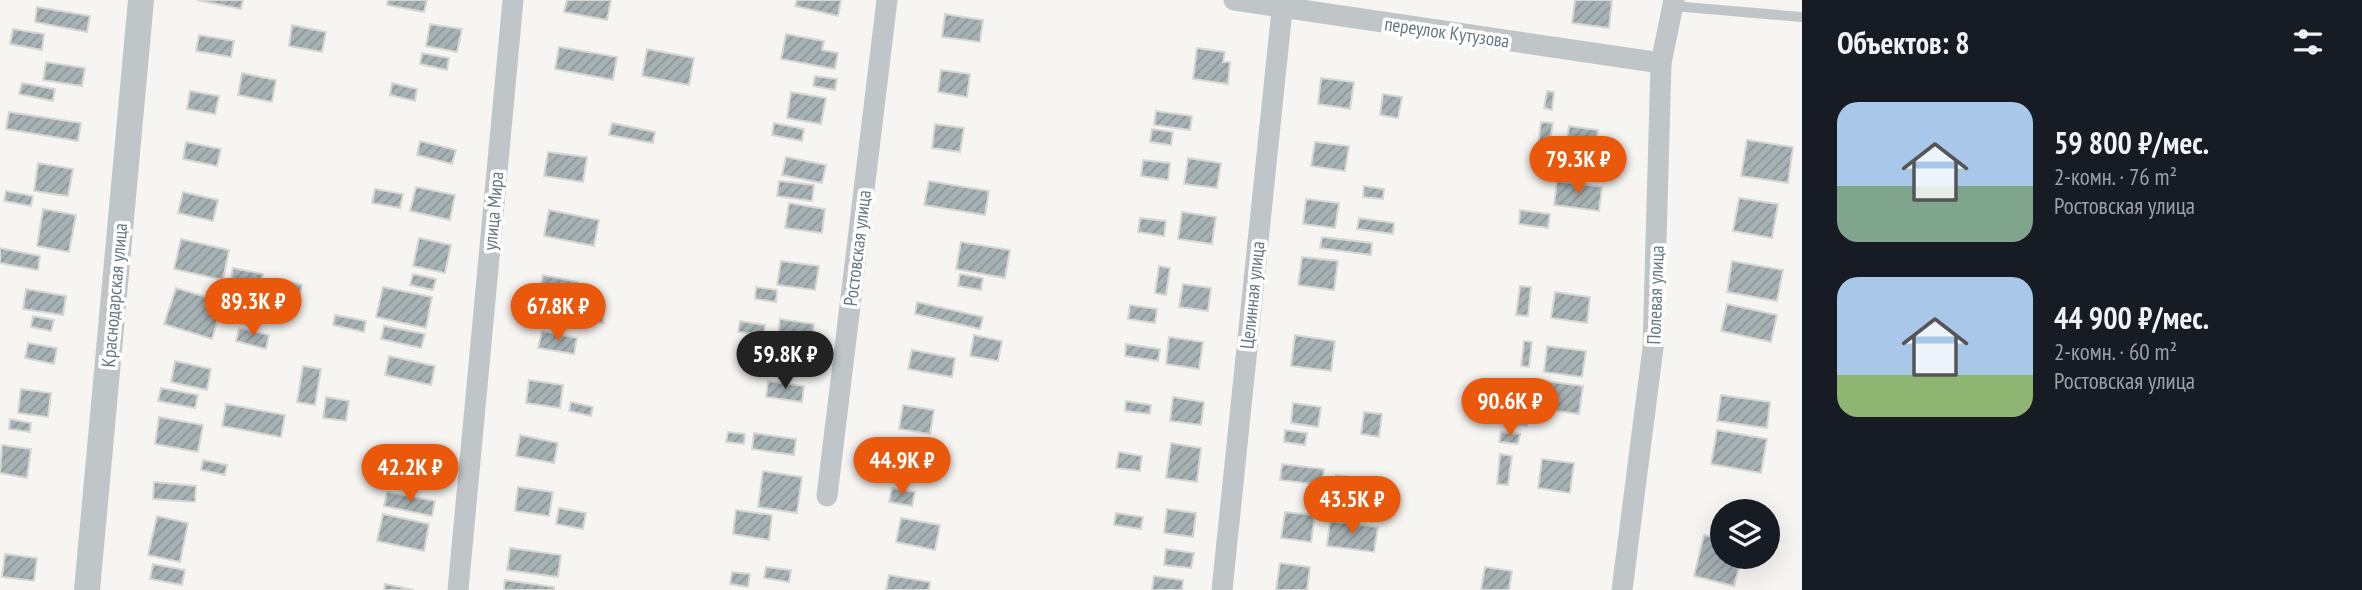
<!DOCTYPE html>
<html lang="ru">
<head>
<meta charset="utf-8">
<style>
	body { margin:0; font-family:"PT Sans Narrow",sans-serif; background:#20242c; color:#f1f3f6; height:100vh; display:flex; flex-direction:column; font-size:26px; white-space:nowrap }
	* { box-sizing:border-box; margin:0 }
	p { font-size:23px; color:#9ea1a6 }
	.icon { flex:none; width:38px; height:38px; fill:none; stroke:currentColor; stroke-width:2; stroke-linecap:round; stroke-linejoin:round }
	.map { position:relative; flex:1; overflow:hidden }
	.details { display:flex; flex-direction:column; background:#171b24; width:560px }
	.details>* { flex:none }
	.tools { position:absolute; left:1710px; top:499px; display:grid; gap:14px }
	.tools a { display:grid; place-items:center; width:70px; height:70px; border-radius:50%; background:#171b24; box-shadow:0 7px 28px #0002; font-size:35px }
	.price { position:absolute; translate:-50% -60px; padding:0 16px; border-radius:24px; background:#ea580c; color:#fff; font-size:23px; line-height:46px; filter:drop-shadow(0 2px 4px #0008) }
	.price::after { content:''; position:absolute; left:50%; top:42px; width:21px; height:16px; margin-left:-10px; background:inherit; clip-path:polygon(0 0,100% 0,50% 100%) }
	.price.selected { background:#222; color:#fff }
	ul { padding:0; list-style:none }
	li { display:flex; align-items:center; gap:21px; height:175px; padding:0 35px }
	li span { display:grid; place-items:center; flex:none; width:196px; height:140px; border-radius:21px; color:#555 }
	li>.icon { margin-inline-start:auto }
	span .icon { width:84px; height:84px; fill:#fffc; stroke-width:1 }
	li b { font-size:30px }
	h2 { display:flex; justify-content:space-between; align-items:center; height:84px; padding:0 35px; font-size:30px }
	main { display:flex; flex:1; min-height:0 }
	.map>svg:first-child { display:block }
	.building { fill:url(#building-hatch); stroke:#d7d7d4; stroke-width:2 }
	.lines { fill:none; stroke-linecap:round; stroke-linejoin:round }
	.service { stroke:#c0c6c8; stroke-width:10 }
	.minor { stroke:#c0c6c8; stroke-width:21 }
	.tertiary { stroke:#c0c6c8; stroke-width:26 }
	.labels { text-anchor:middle; stroke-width:7; stroke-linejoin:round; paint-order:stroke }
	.street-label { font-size:19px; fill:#637984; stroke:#fff }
</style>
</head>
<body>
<main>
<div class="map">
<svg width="1802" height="590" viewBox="0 0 1802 590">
	<defs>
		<pattern id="building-hatch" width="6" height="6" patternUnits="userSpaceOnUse" patternTransform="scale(1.75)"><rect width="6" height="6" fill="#a7b2b5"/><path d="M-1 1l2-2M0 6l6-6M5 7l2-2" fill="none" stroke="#8c9699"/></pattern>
	</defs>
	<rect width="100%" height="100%" fill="#f6f5f2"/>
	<g class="building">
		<path d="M 197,0 L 243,0 L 241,9 Z"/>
		<path d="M 388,0 L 427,0 L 424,12 L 387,5 Z"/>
		<path d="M 567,0 L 611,0 L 607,20 L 564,12 Z"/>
		<path d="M 797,0 L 841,0 L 838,16 L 795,6 Z"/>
		<path d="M 1575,0 L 1612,0 L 1609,28 L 1572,23 Z"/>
		<path d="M 37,7 L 90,16 L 87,32 L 35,22 Z"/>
		<path d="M 945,14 L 983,20 L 980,42 L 942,37 Z"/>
		<path d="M 430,24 L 462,29 L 457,52 L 426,46 Z"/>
		<path d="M 292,25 L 326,32 L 322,52 L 289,46 Z"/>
		<path d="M 13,29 L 44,34 L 42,50 L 10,44 Z"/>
		<path d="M 786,34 L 824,41 L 822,50 L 838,53 L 835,69 L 781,59 Z"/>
		<path d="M 199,35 L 234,41 L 231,57 L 196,51 Z"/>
		<path d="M 559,47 L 617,57 L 613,80 L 555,69 Z"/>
		<path d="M 1197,48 L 1225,52 L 1223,62 L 1230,62 L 1228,84 L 1193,79 Z"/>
		<path d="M 647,49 L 694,58 L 689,85 L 642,76 Z"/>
		<path d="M 422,53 L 449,58 L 447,70 L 420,64 Z"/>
		<path d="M 46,62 L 85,68 L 82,86 L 43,80 Z"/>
		<path d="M 941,70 L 970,74 L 967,97 L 938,92 Z"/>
		<path d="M 242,73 L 276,80 L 272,102 L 238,95 Z"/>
		<path d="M 815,76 L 837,79 L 835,90 L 813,86 Z"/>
		<path d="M 1321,78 L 1354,82 L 1350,109 L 1318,104 Z"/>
		<path d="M 22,83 L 55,89 L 53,101 L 19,94 Z"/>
		<path d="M 392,83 L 417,89 L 415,101 L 390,95 Z"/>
		<path d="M 190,91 L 219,96 L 215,114 L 187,109 Z"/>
		<path d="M 1547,91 L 1554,92 L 1552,110 L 1544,108 Z"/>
		<path d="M 791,92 L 826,98 L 821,124 L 787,118 Z"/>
		<path d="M 1383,94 L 1402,97 L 1398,118 L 1380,115 Z"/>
		<path d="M 1156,111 L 1192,116 L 1190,130 L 1154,125 Z"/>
		<path d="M 9,112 L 81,123 L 78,141 L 6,129 Z"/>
		<path d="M 1541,122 L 1553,123 L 1549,146 L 1538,145 Z"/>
		<path d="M 612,123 L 655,132 L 653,143 L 609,135 Z"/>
		<path d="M 774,123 L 804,129 L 802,141 L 772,135 Z"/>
		<path d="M 935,124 L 964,128 L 960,152 L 932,148 Z"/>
		<path d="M 1569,126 L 1598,130 L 1595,150 L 1566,146 Z"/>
		<path d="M 1152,129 L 1173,132 L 1171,145 L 1150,142 Z"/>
		<path d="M 1747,140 L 1793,147 L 1788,183 L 1741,176 Z"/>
		<path d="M 420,141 L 456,150 L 452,164 L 417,155 Z"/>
		<path d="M 186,142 L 221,149 L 217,166 L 183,159 Z"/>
		<path d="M 1315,142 L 1349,146 L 1345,171 L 1311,166 Z"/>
		<path d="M 548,152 L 587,157 L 583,182 L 544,176 Z"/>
		<path d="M 1577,155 L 1606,159 L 1604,173 L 1575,170 Z"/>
		<path d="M 786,157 L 826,165 L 822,183 L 782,175 Z"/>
		<path d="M 1188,158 L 1221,163 L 1217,188 L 1184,184 Z"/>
		<path d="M 1143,160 L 1170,163 L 1168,180 L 1141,176 Z"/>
		<path d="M 38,163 L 73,169 L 68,196 L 34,191 Z"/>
		<path d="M 779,181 L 814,185 L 812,201 L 777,196 Z"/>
		<path d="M 929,181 L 989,191 L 985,215 L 924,205 Z"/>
		<path d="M 1557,181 L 1602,187 L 1599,211 L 1554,205 Z"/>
		<path d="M 1364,186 L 1384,189 L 1383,199 L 1363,197 Z"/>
		<path d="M 416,187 L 455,195 L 450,220 L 410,211 Z"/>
		<path d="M 375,189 L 403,194 L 400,208 L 372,203 Z"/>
		<path d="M 6,191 L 33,196 L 31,206 L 4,201 Z"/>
		<path d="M 183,192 L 218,200 L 213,221 L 178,213 Z"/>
		<path d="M 1739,198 L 1778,204 L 1772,238 L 1733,231 Z"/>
		<path d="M 1306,199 L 1339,203 L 1335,228 L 1303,224 Z"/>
		<path d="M 789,203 L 825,209 L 822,233 L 785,228 Z"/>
		<path d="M 43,209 L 76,215 L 69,252 L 37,246 Z"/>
		<path d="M 549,210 L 599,220 L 594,246 L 544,236 Z"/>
		<path d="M 1520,210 L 1550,214 L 1548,228 L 1519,224 Z"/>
		<path d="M 1182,212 L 1216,217 L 1212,244 L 1178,239 Z"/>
		<path d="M 1140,218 L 1166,221 L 1164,236 L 1138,232 Z"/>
		<path d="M 1359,218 L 1394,223 L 1393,234 L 1357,229 Z"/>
		<path d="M 1322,237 L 1372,243 L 1371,255 L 1320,248 Z"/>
		<path d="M 419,238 L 451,245 L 445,273 L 413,266 Z"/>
		<path d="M 181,239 L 229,250 L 223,280 L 174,269 Z"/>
		<path d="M 961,242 L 1010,250 L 1005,278 L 956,269 Z"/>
		<path d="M 0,248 L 40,256 L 38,270 L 0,263 Z"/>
		<path d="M 1302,257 L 1338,261 L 1334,290 L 1298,285 Z"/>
		<path d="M 781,261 L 819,266 L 815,290 L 777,285 Z"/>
		<path d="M 1732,261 L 1783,270 L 1777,301 L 1727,292 Z"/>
		<path d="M 1159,266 L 1170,268 L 1166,295 L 1155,293 Z"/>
		<path d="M 233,268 L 263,274 L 259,292 L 230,286 Z"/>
		<path d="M 413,274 L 436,279 L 433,290 L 410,285 Z"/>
		<path d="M 960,274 L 983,278 L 981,290 L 958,286 Z"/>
		<path d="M 543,275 L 578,282 L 575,297 L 540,290 Z"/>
		<path d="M 277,279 L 302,285 L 299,300 L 273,294 Z"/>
		<path d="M 1183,284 L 1211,288 L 1208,311 L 1179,307 Z"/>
		<path d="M 1520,286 L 1531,287 L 1528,316 L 1516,315 Z"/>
		<path d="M 383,287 L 432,297 L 426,328 L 376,317 Z"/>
		<path d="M 756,287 L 777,290 L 776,302 L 755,299 Z"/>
		<path d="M 176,288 L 223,302 L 212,339 L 164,324 Z"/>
		<path d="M 26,289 L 66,296 L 63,315 L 23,309 Z"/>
		<path d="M 1555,292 L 1590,297 L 1587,323 L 1551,318 Z"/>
		<path d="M 917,302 L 983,317 L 980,329 L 915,314 Z"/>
		<path d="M 1727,304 L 1777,315 L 1771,342 L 1721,331 Z"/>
		<path d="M 1130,305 L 1157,309 L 1155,323 L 1128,319 Z"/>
		<path d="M 574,306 L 604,312 L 603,323 L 572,318 Z"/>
		<path d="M 335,315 L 366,321 L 364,332 L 333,325 Z"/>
		<path d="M 33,316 L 54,320 L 51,331 L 31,327 Z"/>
		<path d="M 780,319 L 814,324 L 811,349 L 777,344 Z"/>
		<path d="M 740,321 L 765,325 L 764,335 L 738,332 Z"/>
		<path d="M 384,326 L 425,334 L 421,348 L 381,339 Z"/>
		<path d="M 239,328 L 269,335 L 266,349 L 236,341 Z"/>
		<path d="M 542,331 L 577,338 L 574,354 L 538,348 Z"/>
		<path d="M 974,335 L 1002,341 L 998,361 L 970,356 Z"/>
		<path d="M 1295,335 L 1335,341 L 1331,371 L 1291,366 Z"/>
		<path d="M 1169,337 L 1203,342 L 1199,369 L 1166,364 Z"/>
		<path d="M 1524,341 L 1532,342 L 1529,367 L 1521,366 Z"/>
		<path d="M 28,343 L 57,348 L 54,364 L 25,358 Z"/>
		<path d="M 1126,344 L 1160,349 L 1158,361 L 1125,356 Z"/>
		<path d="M 1547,346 L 1586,351 L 1582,377 L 1544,372 Z"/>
		<path d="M 912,350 L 955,358 L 952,377 L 908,369 Z"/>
		<path d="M 389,356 L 435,366 L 431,385 L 385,375 Z"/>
		<path d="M 175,361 L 211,369 L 207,390 L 171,382 Z"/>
		<path d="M 303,366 L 321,369 L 315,405 L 297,402 Z"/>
		<path d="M 529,380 L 563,385 L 560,408 L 526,403 Z"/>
		<path d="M 768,381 L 804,386 L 802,402 L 766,397 Z"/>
		<path d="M 1546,381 L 1583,386 L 1579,414 L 1543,409 Z"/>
		<path d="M 161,388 L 198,395 L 195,408 L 158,401 Z"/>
		<path d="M 21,389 L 51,393 L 48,417 L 18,413 Z"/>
		<path d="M 1721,395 L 1770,402 L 1767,428 L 1717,421 Z"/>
		<path d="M 326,397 L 349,401 L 346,421 L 323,418 Z"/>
		<path d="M 1173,397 L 1204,402 L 1201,425 L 1170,421 Z"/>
		<path d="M 1126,401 L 1151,405 L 1150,414 L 1125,411 Z"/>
		<path d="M 571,402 L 593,407 L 591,416 L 569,411 Z"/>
		<path d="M 1293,403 L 1321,407 L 1318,427 L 1291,423 Z"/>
		<path d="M 226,404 L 285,415 L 281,437 L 222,426 Z"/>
		<path d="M 903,405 L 934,410 L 930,434 L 899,429 Z"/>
		<path d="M 1364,412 L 1382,414 L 1379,437 L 1361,434 Z"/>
		<path d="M 1504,413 L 1528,416 L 1527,426 L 1503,423 Z"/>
		<path d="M 159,417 L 203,425 L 198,452 L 155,444 Z"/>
		<path d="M 10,419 L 31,423 L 30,432 L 9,429 Z"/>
		<path d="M 1285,430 L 1307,433 L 1305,445 L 1284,442 Z"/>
		<path d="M 1717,430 L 1767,439 L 1761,473 L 1711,464 Z"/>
		<path d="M 728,432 L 745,434 L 744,444 L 726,442 Z"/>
		<path d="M 1501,432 L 1520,434 L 1518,444 L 1499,442 Z"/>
		<path d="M 754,433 L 796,439 L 794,455 L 752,449 Z"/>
		<path d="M 520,435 L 558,443 L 554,463 L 516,456 Z"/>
		<path d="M 900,441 L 934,445 L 931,466 L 897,462 Z"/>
		<path d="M 1171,443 L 1201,448 L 1197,482 L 1166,478 Z"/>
		<path d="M 2,445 L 31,449 L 27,478 L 0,473 Z"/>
		<path d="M 1119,452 L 1142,456 L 1140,471 L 1116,468 Z"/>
		<path d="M 404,453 L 434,458 L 428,489 L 398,483 Z"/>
		<path d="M 1500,454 L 1512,456 L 1508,485 L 1497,484 Z"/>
		<path d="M 1542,459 L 1574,463 L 1570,493 L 1538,488 Z"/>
		<path d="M 203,460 L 227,465 L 225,475 L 201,470 Z"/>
		<path d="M 1282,464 L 1324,469 L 1322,485 L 1280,480 Z"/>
		<path d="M 763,471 L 802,477 L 797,513 L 758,507 Z"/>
		<path d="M 1336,475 L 1360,478 L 1358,491 L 1334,488 Z"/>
		<path d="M 154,482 L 196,486 L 195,502 L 153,499 Z"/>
		<path d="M 518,487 L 553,492 L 549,516 L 515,511 Z"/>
		<path d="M 892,488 L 915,492 L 912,506 L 889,502 Z"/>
		<path d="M 387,492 L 435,501 L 432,516 L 384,506 Z"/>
		<path d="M 559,508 L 586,513 L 583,529 L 556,524 Z"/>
		<path d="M 1167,509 L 1196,513 L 1193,537 L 1164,533 Z"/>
		<path d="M 736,510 L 772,515 L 769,540 L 733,534 Z"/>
		<path d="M 1285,512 L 1315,515 L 1311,542 L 1281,538 Z"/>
		<path d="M 1116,513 L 1143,517 L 1141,529 L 1114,525 Z"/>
		<path d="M 383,514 L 429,524 L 424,551 L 377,541 Z"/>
		<path d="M 157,516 L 188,523 L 180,562 L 148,555 Z"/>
		<path d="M 901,518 L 940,525 L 935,550 L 896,542 Z"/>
		<path d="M 1330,521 L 1378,527 L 1374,552 L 1327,546 Z"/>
		<path d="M 1704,535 L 1722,539 L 1722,556 L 1742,556 L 1734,586 L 1694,576 Z"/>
		<path d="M 510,548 L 561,555 L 558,577 L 507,570 Z"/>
		<path d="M 1166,549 L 1194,553 L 1191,568 L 1164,565 Z"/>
		<path d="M 5,554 L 37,558 L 34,581 L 2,577 Z"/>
		<path d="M 1280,563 L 1310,567 L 1307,590 L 1276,590 Z"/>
		<path d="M 153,564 L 185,570 L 182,585 L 150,579 Z"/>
		<path d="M 766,567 L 791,570 L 789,582 L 764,578 Z"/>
		<path d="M 1485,567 L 1512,571 L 1509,590 L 1481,590 Z"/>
		<path d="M 732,572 L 750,574 L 748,587 L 730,584 Z"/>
		<path d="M 889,575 L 930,582 L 929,590 L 886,590 Z"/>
		<path d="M 1154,576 L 1183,580 L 1182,590 L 1152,590 Z"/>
		<path d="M 505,580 L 554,587 L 554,590 L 504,590 Z"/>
		<path d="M 385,584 L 414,590 L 384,590 Z"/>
	</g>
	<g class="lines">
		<path class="service" d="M 1673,6 L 1802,17"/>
		<g class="minor">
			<path d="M 1234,0 L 1661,63"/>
			<path d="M 827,496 L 887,0"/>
			<path d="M 458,590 L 513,0"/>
			<path d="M 1222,590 L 1283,0"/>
			<path d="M 1622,590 L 1653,348 L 1661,63 L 1674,0"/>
		</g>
		<path class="tertiary" d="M 87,590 L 141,0"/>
	</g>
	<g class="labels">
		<g class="street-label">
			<text transform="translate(1447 32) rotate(8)" y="7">переулок Кутузова</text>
			<text transform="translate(493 211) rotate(-85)" y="7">улица Мира</text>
			<text transform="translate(857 248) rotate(-83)" y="7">Ростовская улица</text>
			<text transform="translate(114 295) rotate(-85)" y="7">Краснодарская улица</text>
			<text transform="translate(1252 295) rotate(-84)" y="7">Целинная улица</text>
			<text transform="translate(1655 295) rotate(-88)" y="7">Полевая улица</text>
		</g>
	</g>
</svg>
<div class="tools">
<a><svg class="icon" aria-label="layers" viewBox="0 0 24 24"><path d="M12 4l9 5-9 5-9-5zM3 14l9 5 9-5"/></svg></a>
</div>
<b class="price" style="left:1578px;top:196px">79.3K ₽</b>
<b class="price" style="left:253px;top:338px">89.3K ₽</b>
<b class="price" style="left:558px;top:343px">67.8K ₽</b>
<b class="price selected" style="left:785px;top:391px">59.8K ₽</b>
<b class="price" style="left:1510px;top:438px">90.6K ₽</b>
<b class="price" style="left:902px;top:497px">44.9K ₽</b>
<b class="price" style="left:410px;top:504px">42.2K ₽</b>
<b class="price" style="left:1352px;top:536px">43.5K ₽</b>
</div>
<section class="details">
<h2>Объектов: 8<svg class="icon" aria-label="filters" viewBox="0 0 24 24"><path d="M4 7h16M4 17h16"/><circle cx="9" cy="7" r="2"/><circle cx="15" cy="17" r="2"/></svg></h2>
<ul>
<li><span style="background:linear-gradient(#a9c7e8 60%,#7fa58c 0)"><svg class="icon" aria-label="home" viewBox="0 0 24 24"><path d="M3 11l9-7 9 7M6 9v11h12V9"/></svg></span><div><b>59 800 ₽/мес.</b><p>2-комн. · 76 m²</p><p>Ростовская улица</p></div></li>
<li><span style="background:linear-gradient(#a9c7e8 70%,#8fb573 0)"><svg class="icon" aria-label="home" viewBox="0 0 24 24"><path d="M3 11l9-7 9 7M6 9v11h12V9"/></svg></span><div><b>44 900 ₽/мес.</b><p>2-комн. · 60 m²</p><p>Ростовская улица</p></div></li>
</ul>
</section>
</main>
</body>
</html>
